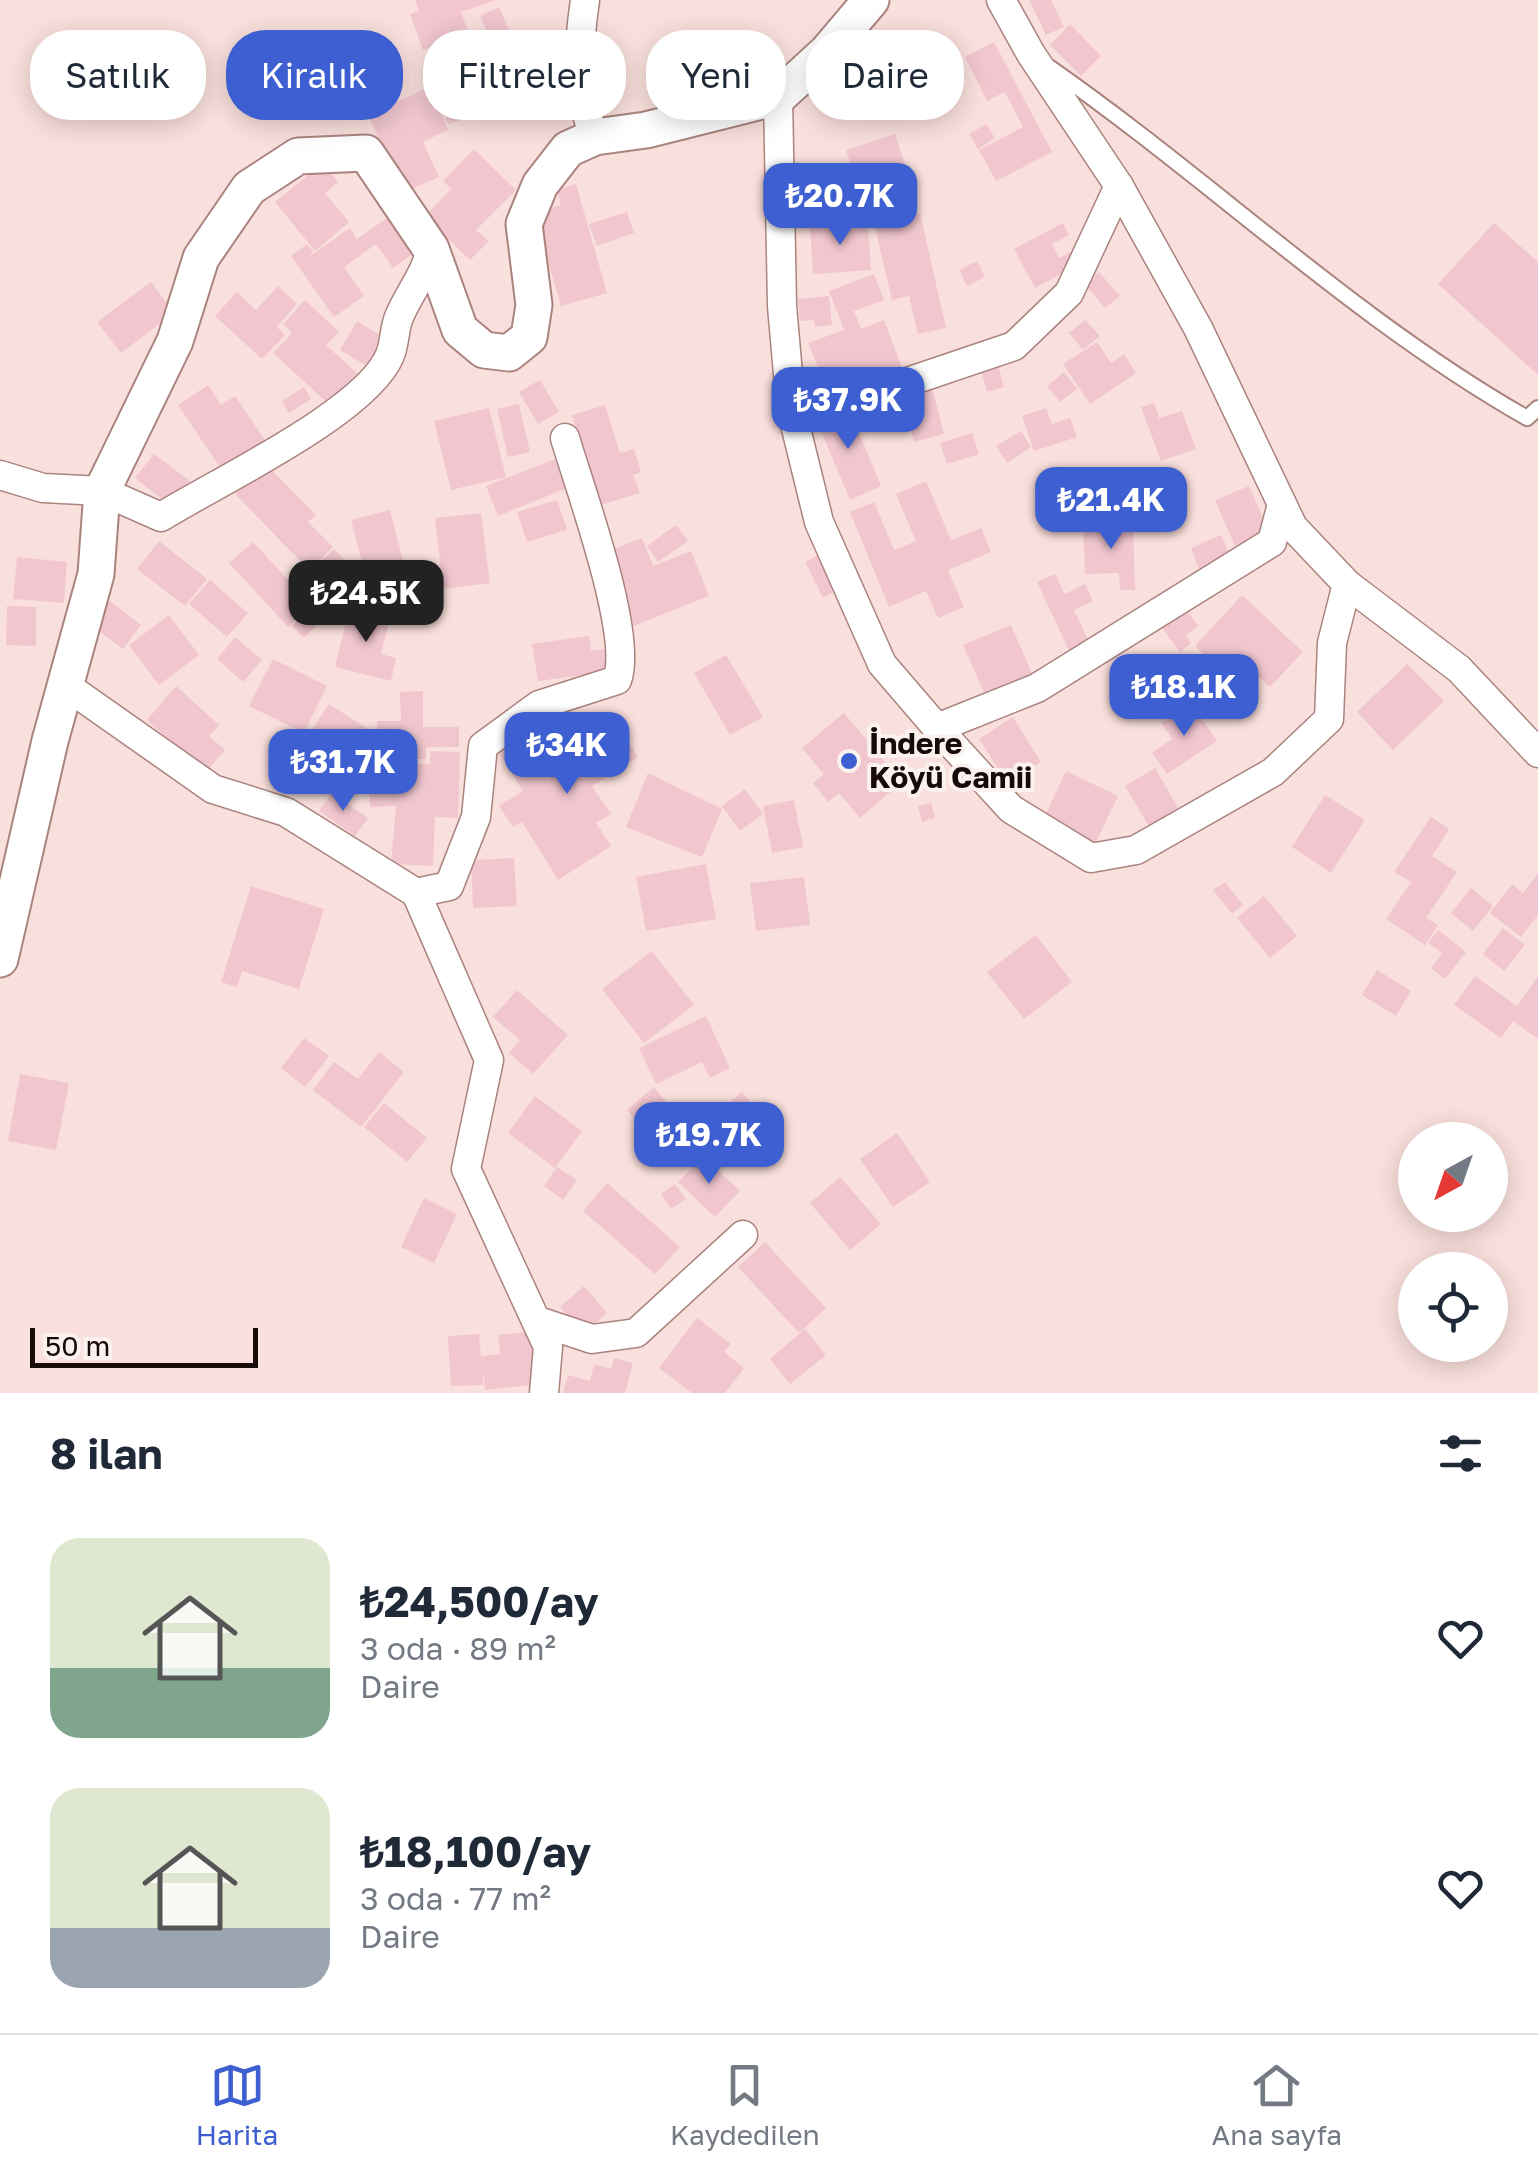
<!DOCTYPE html>
<html lang="tr">
<head>
<meta charset="utf-8">
<style>
	body { margin:0; font-family:"Golos Text",sans-serif; background:#f6f6f7; color:#1f2937; height:100vh; display:flex; flex-direction:column; font-size:38px; white-space:nowrap }
	* { box-sizing:border-box; margin:0 }
	p { font-size:32px; color:#747a83 }
	.icon { flex:none; width:55px; height:55px; fill:none; stroke:currentColor; stroke-width:2; stroke-linecap:round; stroke-linejoin:round }
	.map { position:relative; height:1393px; overflow:hidden }
	.details { display:flex; flex-direction:column; background:#fff; flex:1 }
	.details>* { flex:none }
	.top-card { position:absolute; left:30px; top:30px; width:1000px; height:90px; display:flex; gap:20px }
	.needle { width:65px; rotate:220deg }
	.buttons { position:absolute; left:1398px; top:1122px; display:grid; gap:20px }
	.buttons a { display:grid; place-items:center; width:110px; height:110px; border-radius:50%; background:#fff; box-shadow:0 5px 25px #0003; font-size:50px }
	.scale { position:absolute; left:30px; bottom:25px; width:228px; box-sizing:border-box; padding-left:10px; border:5px solid #180a09; border-top:0; font-size:28px; line-height:35px; white-space:nowrap; color:#180a09; -webkit-text-stroke:8px #fbf2f0; paint-order:stroke }
	.price { position:absolute; translate:-50% -85px; padding:0 22px; border-radius:20px; background:#3d5fd1; color:#fff; font-size:32px; line-height:65px; filter:drop-shadow(0 2px 5px #0008) }
	.price::after { content:''; position:absolute; left:50%; top:60px; width:30px; height:22px; margin-left:-15px; background:inherit; clip-path:polygon(0 0,100% 0,50% 100%) }
	.price.selected { background:#222; color:#fff }
	ul { padding:0; list-style:none }
	li { display:flex; align-items:center; gap:30px; height:250px; padding:0 50px }
	li span { display:grid; place-items:center; flex:none; width:280px; height:200px; border-radius:30px; color:#555 }
	li>.icon { margin-inline-start:auto }
	span .icon { width:120px; height:120px; fill:#fffc; stroke-width:1 }
	li b { font-size:42px }
	h2 { display:flex; justify-content:space-between; align-items:center; height:120px; padding:0 50px; font-size:42px }
	.tag { padding:0 35px; border-radius:40px; background:#fff; box-shadow:0 5px 25px #0003; font-size:35px; line-height:90px }
	.tag.selected { background:#3d5fd1; color:#fff }
	.tab-bar { display:flex; justify-content:space-around; align-items:center; height:140px; border-top:2px solid #e0e1e3; background:#fff; font-size:28px; color:#747a83 }
	.tab-bar a { display:grid; justify-items:center; gap:5px }
	.tab-bar .selected { color:#3d5fd1 }
	.map>svg:first-child { display:block }
	.building { fill:#f1c6cf }
	.lines { fill:none; stroke-linecap:round; stroke-linejoin:round }
	.service-casing { stroke:#aa837d; stroke-width:18 }
	.minor-casing { stroke:#aa837d; stroke-width:31 }
	.tertiary-casing { stroke:#aa837d; stroke-width:39 }
	.service { stroke:#fff; stroke-width:14 }
	.minor { stroke:#fff; stroke-width:28 }
	.tertiary { stroke:#fff; stroke-width:35 }
	.poi-dot { fill:#3d5fd1; stroke:#fbf2f0; stroke-width:4 }
	.labels { text-anchor:middle; stroke-width:8; stroke-linejoin:round; paint-order:stroke }
	.poi-label { font-size:30px; font-weight:bold; fill:#180a09; stroke:#fbf2f0; text-anchor:start }
</style>
</head>
<body>
<div class="map">
<svg width="1538" height="1393" viewBox="0 0 1538 1393">
	<rect width="100%" height="100%" fill="#fae0dc"/>
	<g class="building">
		<path d="M 415,0 L 494,0 L 494,1 L 461,12 L 474,47 L 434,61 L 429,48 L 423,50 L 410,14 L 419,11 Z"/>
		<path d="M 1029,0 L 1051,0 L 1064,27 L 1046,35 Z"/>
		<path d="M 499,7 L 510,32 L 491,41 L 480,16 Z"/>
		<path d="M 1070,24 L 1101,56 L 1081,76 L 1050,45 Z"/>
		<path d="M 994,42 L 1052,152 L 996,181 L 979,150 L 1023,127 L 1005,92 L 987,101 L 965,57 Z"/>
		<path d="M 475,50 L 484,75 L 465,82 L 477,115 L 448,124 L 428,67 Z"/>
		<path d="M 429,87 L 448,130 L 423,142 L 439,177 L 403,193 L 368,115 Z"/>
		<path d="M 986,124 L 995,138 L 978,149 L 969,134 Z"/>
		<path d="M 895,134 L 915,196 L 866,213 L 846,150 Z"/>
		<path d="M 474,149 L 516,190 L 476,230 L 489,241 L 470,260 L 425,216 L 451,189 L 443,181 Z"/>
		<path d="M 323,163 L 338,182 L 325,193 L 349,222 L 315,251 L 275,202 Z"/>
		<path d="M 576,184 L 607,293 L 561,306 L 534,213 L 561,205 L 557,190 Z"/>
		<path d="M 400,209 L 425,245 L 393,268 L 376,244 L 344,267 L 364,296 L 334,317 L 291,256 L 307,244 L 313,252 L 310,256 L 350,228 L 357,239 Z"/>
		<path d="M 627,212 L 634,233 L 597,246 L 589,224 Z"/>
		<path d="M 920,213 L 946,328 L 918,334 L 909,296 L 892,300 L 874,223 Z"/>
		<path d="M 868,223 L 871,270 L 813,274 L 810,226 Z"/>
		<path d="M 1063,223 L 1069,235 L 1052,244 L 1059,258 L 1072,251 L 1080,264 L 1035,288 L 1014,249 Z"/>
		<path d="M 1494,223 L 1538,262 L 1538,375 L 1438,284 Z"/>
		<path d="M 977,261 L 985,277 L 967,286 L 959,270 Z"/>
		<path d="M 1099,272 L 1120,296 L 1105,308 L 1085,284 Z"/>
		<path d="M 874,274 L 884,300 L 854,311 L 861,329 L 884,320 L 904,373 L 848,394 L 839,370 L 822,377 L 808,343 L 844,330 L 829,291 Z"/>
		<path d="M 151,282 L 174,313 L 121,353 L 97,322 Z"/>
		<path d="M 278,286 L 297,304 L 277,327 L 285,335 L 262,359 L 215,316 L 237,292 L 256,310 Z"/>
		<path d="M 829,296 L 832,325 L 815,327 L 814,320 L 800,321 L 798,299 Z"/>
		<path d="M 305,300 L 339,332 L 326,345 L 360,376 L 332,407 L 273,353 L 292,333 L 283,324 Z"/>
		<path d="M 1085,320 L 1100,336 L 1083,350 L 1069,333 Z"/>
		<path d="M 357,321 L 389,341 L 372,369 L 340,350 Z"/>
		<path d="M 1097,342 L 1111,363 L 1124,354 L 1136,373 L 1090,404 L 1063,364 Z"/>
		<path d="M 997,361 L 1004,387 L 987,392 L 980,366 Z"/>
		<path d="M 1064,372 L 1077,389 L 1060,402 L 1047,386 Z"/>
		<path d="M 838,375 L 840,391 L 818,395 L 815,379 Z"/>
		<path d="M 540,380 L 559,412 L 538,424 L 519,392 Z"/>
		<path d="M 931,383 L 944,434 L 914,442 L 901,389 Z"/>
		<path d="M 208,385 L 221,405 L 235,396 L 267,443 L 223,472 L 178,405 Z"/>
		<path d="M 304,387 L 311,399 L 289,413 L 282,401 Z"/>
		<path d="M 1154,403 L 1159,418 L 1182,411 L 1196,449 L 1161,461 L 1141,407 Z"/>
		<path d="M 519,404 L 530,452 L 508,457 L 497,409 Z"/>
		<path d="M 847,404 L 881,486 L 850,500 L 815,417 Z"/>
		<path d="M 605,405 L 620,453 L 634,449 L 641,472 L 633,475 L 640,493 L 601,505 L 572,415 Z"/>
		<path d="M 489,408 L 506,477 L 451,490 L 434,421 Z"/>
		<path d="M 1046,408 L 1052,424 L 1070,418 L 1077,437 L 1034,451 L 1022,416 Z"/>
		<path d="M 1021,431 L 1031,447 L 1007,463 L 996,446 Z"/>
		<path d="M 972,433 L 979,454 L 947,464 L 940,443 Z"/>
		<path d="M 154,454 L 190,481 L 171,506 L 135,478 Z"/>
		<path d="M 555,459 L 567,488 L 498,516 L 486,486 Z"/>
		<path d="M 266,464 L 316,515 L 308,522 L 333,547 L 309,570 L 235,494 Z"/>
		<path d="M 926,481 L 951,540 L 981,528 L 991,552 L 948,570 L 964,607 L 938,618 L 926,591 L 889,607 L 850,512 L 874,502 L 894,550 L 916,541 L 896,494 Z"/>
		<path d="M 1249,486 L 1269,531 L 1235,546 L 1215,500 Z"/>
		<path d="M 1184,490 L 1186,516 L 1161,518 L 1159,491 Z"/>
		<path d="M 557,500 L 567,530 L 527,542 L 517,512 Z"/>
		<path d="M 390,510 L 403,560 L 364,570 L 351,520 Z"/>
		<path d="M 481,513 L 490,583 L 443,589 L 435,518 Z"/>
		<path d="M 1133,523 L 1135,590 L 1120,590 L 1119,573 L 1085,574 L 1083,525 Z"/>
		<path d="M 676,525 L 688,541 L 658,562 L 647,546 Z"/>
		<path d="M 1221,535 L 1230,555 L 1199,569 L 1191,548 Z"/>
		<path d="M 642,538 L 653,566 L 691,551 L 709,596 L 634,626 L 605,552 Z"/>
		<path d="M 159,541 L 207,579 L 185,606 L 137,569 Z"/>
		<path d="M 253,542 L 294,586 L 334,549 L 352,568 L 311,605 L 324,618 L 304,638 L 292,626 L 308,608 L 288,627 L 229,563 Z"/>
		<path d="M 819,555 L 837,590 L 823,598 L 805,562 Z"/>
		<path d="M 17,557 L 67,562 L 64,603 L 13,599 Z"/>
		<path d="M 1055,574 L 1065,594 L 1085,584 L 1093,601 L 1074,610 L 1092,648 L 1072,657 L 1037,582 Z"/>
		<path d="M 210,580 L 248,613 L 227,637 L 189,604 Z"/>
		<path d="M 1242,595 L 1303,652 L 1270,687 L 1248,667 L 1234,682 L 1195,646 Z"/>
		<path d="M 110,601 L 141,625 L 123,649 L 91,625 Z"/>
		<path d="M 1182,604 L 1198,626 L 1186,635 L 1191,643 L 1180,652 L 1158,622 Z"/>
		<path d="M 7,606 L 36,607 L 36,646 L 6,645 Z"/>
		<path d="M 350,606 L 391,616 L 381,654 L 396,658 L 391,681 L 335,667 Z"/>
		<path d="M 169,615 L 199,655 L 159,685 L 129,645 Z"/>
		<path d="M 1011,625 L 1037,685 L 990,706 L 963,645 Z"/>
		<path d="M 589,636 L 591,651 L 611,648 L 614,671 L 538,681 L 532,644 Z"/>
		<path d="M 235,637 L 262,660 L 243,682 L 217,659 Z"/>
		<path d="M 726,655 L 763,717 L 730,735 L 694,673 Z"/>
		<path d="M 273,659 L 327,686 L 304,733 L 249,706 Z"/>
		<path d="M 1407,664 L 1444,701 L 1393,750 L 1357,712 Z"/>
		<path d="M 176,686 L 219,725 L 209,736 L 225,750 L 206,772 L 147,720 Z"/>
		<path d="M 423,691 L 423,727 L 459,727 L 459,747 L 426,747 L 426,759 L 378,759 L 377,721 L 401,721 L 400,692 Z"/>
		<path d="M 1191,703 L 1217,741 L 1167,774 L 1152,753 L 1172,739 L 1161,723 Z"/>
		<path d="M 329,704 L 377,735 L 357,766 L 309,734 Z"/>
		<path d="M 844,713 L 902,782 L 860,818 L 839,793 L 828,802 L 813,783 L 824,774 L 802,748 Z"/>
		<path d="M 612,716 L 638,757 L 592,786 L 611,814 L 596,823 L 611,846 L 558,880 L 522,822 L 513,827 L 499,806 L 523,791 L 500,754 L 522,739 L 548,779 L 577,760 L 567,744 Z"/>
		<path d="M 1013,717 L 1041,762 L 1007,783 L 979,739 Z"/>
		<path d="M 430,751 L 460,752 L 458,818 L 435,817 L 433,866 L 391,864 L 400,763 L 430,764 Z"/>
		<path d="M 280,754 L 316,778 L 305,794 L 269,770 Z"/>
		<path d="M 368,764 L 396,764 L 398,806 L 370,807 Z"/>
		<path d="M 1155,768 L 1184,818 L 1154,835 L 1125,786 Z"/>
		<path d="M 1066,771 L 1118,796 L 1094,846 L 1042,822 Z"/>
		<path d="M 648,773 L 722,809 L 702,857 L 626,827 Z"/>
		<path d="M 745,789 L 763,814 L 740,831 L 722,806 Z"/>
		<path d="M 332,793 L 368,818 L 355,836 L 319,811 Z"/>
		<path d="M 1325,795 L 1365,820 L 1331,873 L 1292,847 Z"/>
		<path d="M 794,800 L 803,847 L 772,853 L 763,806 Z"/>
		<path d="M 931,803 L 935,818 L 922,822 L 918,806 Z"/>
		<path d="M 1431,817 L 1449,829 L 1432,856 L 1457,872 L 1426,918 L 1438,925 L 1425,945 L 1386,919 L 1411,882 L 1394,872 Z"/>
		<path d="M 514,858 L 517,906 L 473,908 L 471,860 Z"/>
		<path d="M 706,864 L 716,919 L 646,931 L 636,877 Z"/>
		<path d="M 1538,873 L 1538,915 L 1521,937 L 1490,913 L 1512,884 L 1523,893 Z"/>
		<path d="M 804,877 L 810,925 L 756,931 L 750,883 Z"/>
		<path d="M 1225,882 L 1243,905 L 1232,914 L 1213,890 Z"/>
		<path d="M 251,886 L 324,909 L 299,989 L 242,971 L 237,987 L 221,982 Z"/>
		<path d="M 1471,888 L 1493,906 L 1473,931 L 1451,913 Z"/>
		<path d="M 1264,896 L 1297,936 L 1270,958 L 1237,918 Z"/>
		<path d="M 1503,928 L 1525,945 L 1504,971 L 1483,954 Z"/>
		<path d="M 1438,930 L 1466,952 L 1445,979 L 1431,968 L 1442,953 L 1428,943 Z"/>
		<path d="M 1036,935 L 1072,982 L 1024,1019 L 987,972 Z"/>
		<path d="M 652,951 L 694,1005 L 644,1043 L 602,989 Z"/>
		<path d="M 1377,970 L 1411,991 L 1396,1016 L 1362,995 Z"/>
		<path d="M 1475,976 L 1517,1006 L 1538,976 L 1538,1039 L 1513,1021 L 1501,1038 L 1454,1005 Z"/>
		<path d="M 517,990 L 568,1035 L 533,1074 L 509,1053 L 520,1040 L 493,1017 Z"/>
		<path d="M 706,1016 L 730,1068 L 710,1078 L 702,1062 L 656,1084 L 639,1048 Z"/>
		<path d="M 304,1038 L 329,1056 L 305,1087 L 281,1068 Z"/>
		<path d="M 379,1052 L 404,1072 L 361,1127 L 313,1090 L 334,1062 L 358,1079 Z"/>
		<path d="M 20,1074 L 69,1083 L 56,1150 L 8,1141 Z"/>
		<path d="M 654,1087 L 683,1122 L 656,1145 L 627,1110 Z"/>
		<path d="M 742,1092 L 784,1142 L 764,1159 L 746,1137 L 725,1154 L 704,1129 L 715,1146 L 691,1163 L 672,1136 L 696,1119 L 701,1126 Z"/>
		<path d="M 535,1096 L 582,1131 L 555,1168 L 508,1133 Z"/>
		<path d="M 384,1103 L 427,1138 L 407,1162 L 364,1127 Z"/>
		<path d="M 897,1133 L 930,1182 L 893,1207 L 860,1159 Z"/>
		<path d="M 703,1157 L 740,1191 L 715,1217 L 678,1182 Z"/>
		<path d="M 557,1167 L 577,1180 L 563,1200 L 544,1186 Z"/>
		<path d="M 840,1177 L 881,1224 L 850,1250 L 810,1203 Z"/>
		<path d="M 607,1183 L 680,1247 L 655,1274 L 583,1211 Z"/>
		<path d="M 675,1184 L 686,1199 L 671,1209 L 661,1194 Z"/>
		<path d="M 424,1198 L 457,1214 L 434,1263 L 401,1247 Z"/>
		<path d="M 765,1242 L 826,1308 L 799,1333 L 738,1267 Z"/>
		<path d="M 584,1286 L 607,1313 L 584,1334 L 560,1307 Z"/>
		<path d="M 697,1318 L 731,1344 L 724,1352 L 744,1368 L 725,1393 L 692,1393 L 659,1368 Z"/>
		<path d="M 805,1329 L 826,1355 L 790,1384 L 770,1359 Z"/>
		<path d="M 535,1331 L 541,1384 L 485,1390 L 483,1370 L 483,1385 L 451,1386 L 448,1336 L 479,1334 L 481,1356 L 500,1354 L 498,1335 Z"/>
		<path d="M 614,1358 L 633,1363 L 625,1393 L 563,1393 L 568,1375 L 590,1381 L 594,1364 L 611,1369 Z"/>
	</g>
	<g class="lines">
		<g class="service-casing">
			<path id="service" d="M 1049,67 C 1211,180 1355,320 1527,418 L 1538,408"/>
		</g>
		<g class="minor-casing">
			<g id="minor">
				<path d="M 585,0 C 578,48 575,91 595,137"/>
				<path d="M 1001,0 L 1031,54 L 1119,186 L 1198,328 L 1293,527 L 1347,584 L 1459,669 L 1538,753"/>
				<path d="M 778,97 L 782,306 L 791,408 L 819,522 L 882,664 L 937,728 L 1037,688 L 1272,542 L 1282,504"/>
				<path d="M 791,408 L 872,394 L 1014,346 L 1069,293 L 1119,186"/>
				<path d="M 0,475 L 43,488 L 102,491 L 161,517 C 215,483 367,412 390,355 C 395,343 394,329 399,317 C 409,293 425,275 431,249"/>
				<path d="M 65,685 L 213,789 L 286,812 L 416,893 L 489,1060 L 466,1169 L 548,1347 L 544,1393"/>
				<path d="M 937,728 L 1011,809 L 1091,858 L 1136,850 L 1273,772 L 1329,719 L 1332,643 L 1347,584"/>
				<path d="M 416,893 L 449,886 L 476,817 L 483,746 L 539,705 L 617,680 C 634,636 580,489 565,438"/>
				<path d="M 538,1321 L 592,1339 L 636,1333 L 743,1235"/>
			</g>
		</g>
		<g class="tertiary-casing">
			<path id="tertiary" d="M 0,959 L 50,741 L 96,574 L 102,491 L 175,341 L 201,258 L 249,188 L 298,156 L 366,153 L 431,249 L 460,330 L 484,350 L 509,353 L 529,337 L 534,305 L 524,224 L 540,185 L 568,149 L 595,137 L 646,130 L 778,97 L 827,52 L 871,0"/>
		</g>
		<use href="#service" class="service"/>
		<use href="#minor" class="minor"/>
		<use href="#tertiary" class="tertiary"/>
	</g>
	<circle class="poi-dot" cx="849" cy="761" r="10"/>
	<g class="labels">
		<g class="poi-label">
			<text x="869" y="754">İndere<tspan x="869" dy="34">Köyü Camii</tspan></text>
		</g>
	</g>
</svg>
<div class="buttons">
<a><svg class="needle" viewBox="-14 -14 28 28"><path d="M0-13l5 13h-10z" fill="#e53935"/><path d="M0 13l5-13h-10z" fill="#747a83"/></svg></a>
<a><svg class="icon" aria-label="locate" viewBox="0 0 24 24"><circle cx="12" cy="12" r="6"/><path d="M12 2v4M12 18v4M2 12h4M18 12h4"/></svg></a>
</div>
<div class="scale">50 m</div>
<b class="price" style="left:840px;top:248px">₺20.7K</b>
<b class="price" style="left:848px;top:452px">₺37.9K</b>
<b class="price" style="left:1111px;top:552px">₺21.4K</b>
<b class="price selected" style="left:366px;top:645px">₺24.5K</b>
<b class="price" style="left:1184px;top:739px">₺18.1K</b>
<b class="price" style="left:567px;top:797px">₺34K</b>
<b class="price" style="left:343px;top:814px">₺31.7K</b>
<b class="price" style="left:709px;top:1187px">₺19.7K</b>
<div class="top-card">
<a class="tag">Satılık</a>
<a class="tag selected">Kiralık</a>
<a class="tag">Filtreler</a>
<a class="tag">Yeni</a>
<a class="tag">Daire</a>
</div>
</div>
<section class="details">
<h2>8 ilan<svg class="icon" aria-label="filters" viewBox="0 0 24 24"><path d="M4 7h16M4 17h16"/><circle cx="9" cy="7" r="2"/><circle cx="15" cy="17" r="2"/></svg></h2>
<ul>
<li><span style="background:linear-gradient(#dfe7d0 65%,#7fa58c 0)"><svg class="icon" aria-label="home" viewBox="0 0 24 24"><path d="M3 11l9-7 9 7M6 9v11h12V9"/></svg></span><div><b>₺24,500/ay</b><p>3 oda · 89 m²</p><p>Daire</p></div><svg class="icon" aria-label="heart" viewBox="0 0 24 24"><path d="M12 20l-8-8c-3-5 5-10 8-4 3-6 11-1 8 4z"/></svg></li>
<li><span style="background:linear-gradient(#dfe7d0 70%,#9aa5b1 0)"><svg class="icon" aria-label="home" viewBox="0 0 24 24"><path d="M3 11l9-7 9 7M6 9v11h12V9"/></svg></span><div><b>₺18,100/ay</b><p>3 oda · 77 m²</p><p>Daire</p></div><svg class="icon" aria-label="heart" viewBox="0 0 24 24"><path d="M12 20l-8-8c-3-5 5-10 8-4 3-6 11-1 8 4z"/></svg></li>
</ul>
</section>
<nav class="tab-bar">
<a class="selected"><svg class="icon" aria-label="map" viewBox="0 0 24 24"><path d="M3 6l6-2 6 2 6-2v14l-6 2-6-2-6 2zM9 4v14M15 6v14"/></svg>Harita</a>
<a><svg class="icon" aria-label="saved" viewBox="0 0 24 24"><path d="M7 4h10v16l-5-4-5 4z"/></svg>Kaydedilen</a>
<a><svg class="icon" aria-label="home" viewBox="0 0 24 24"><path d="M3 11l9-7 9 7M6 9v11h12V9"/></svg>Ana sayfa</a>
</nav>
</body>
</html>
